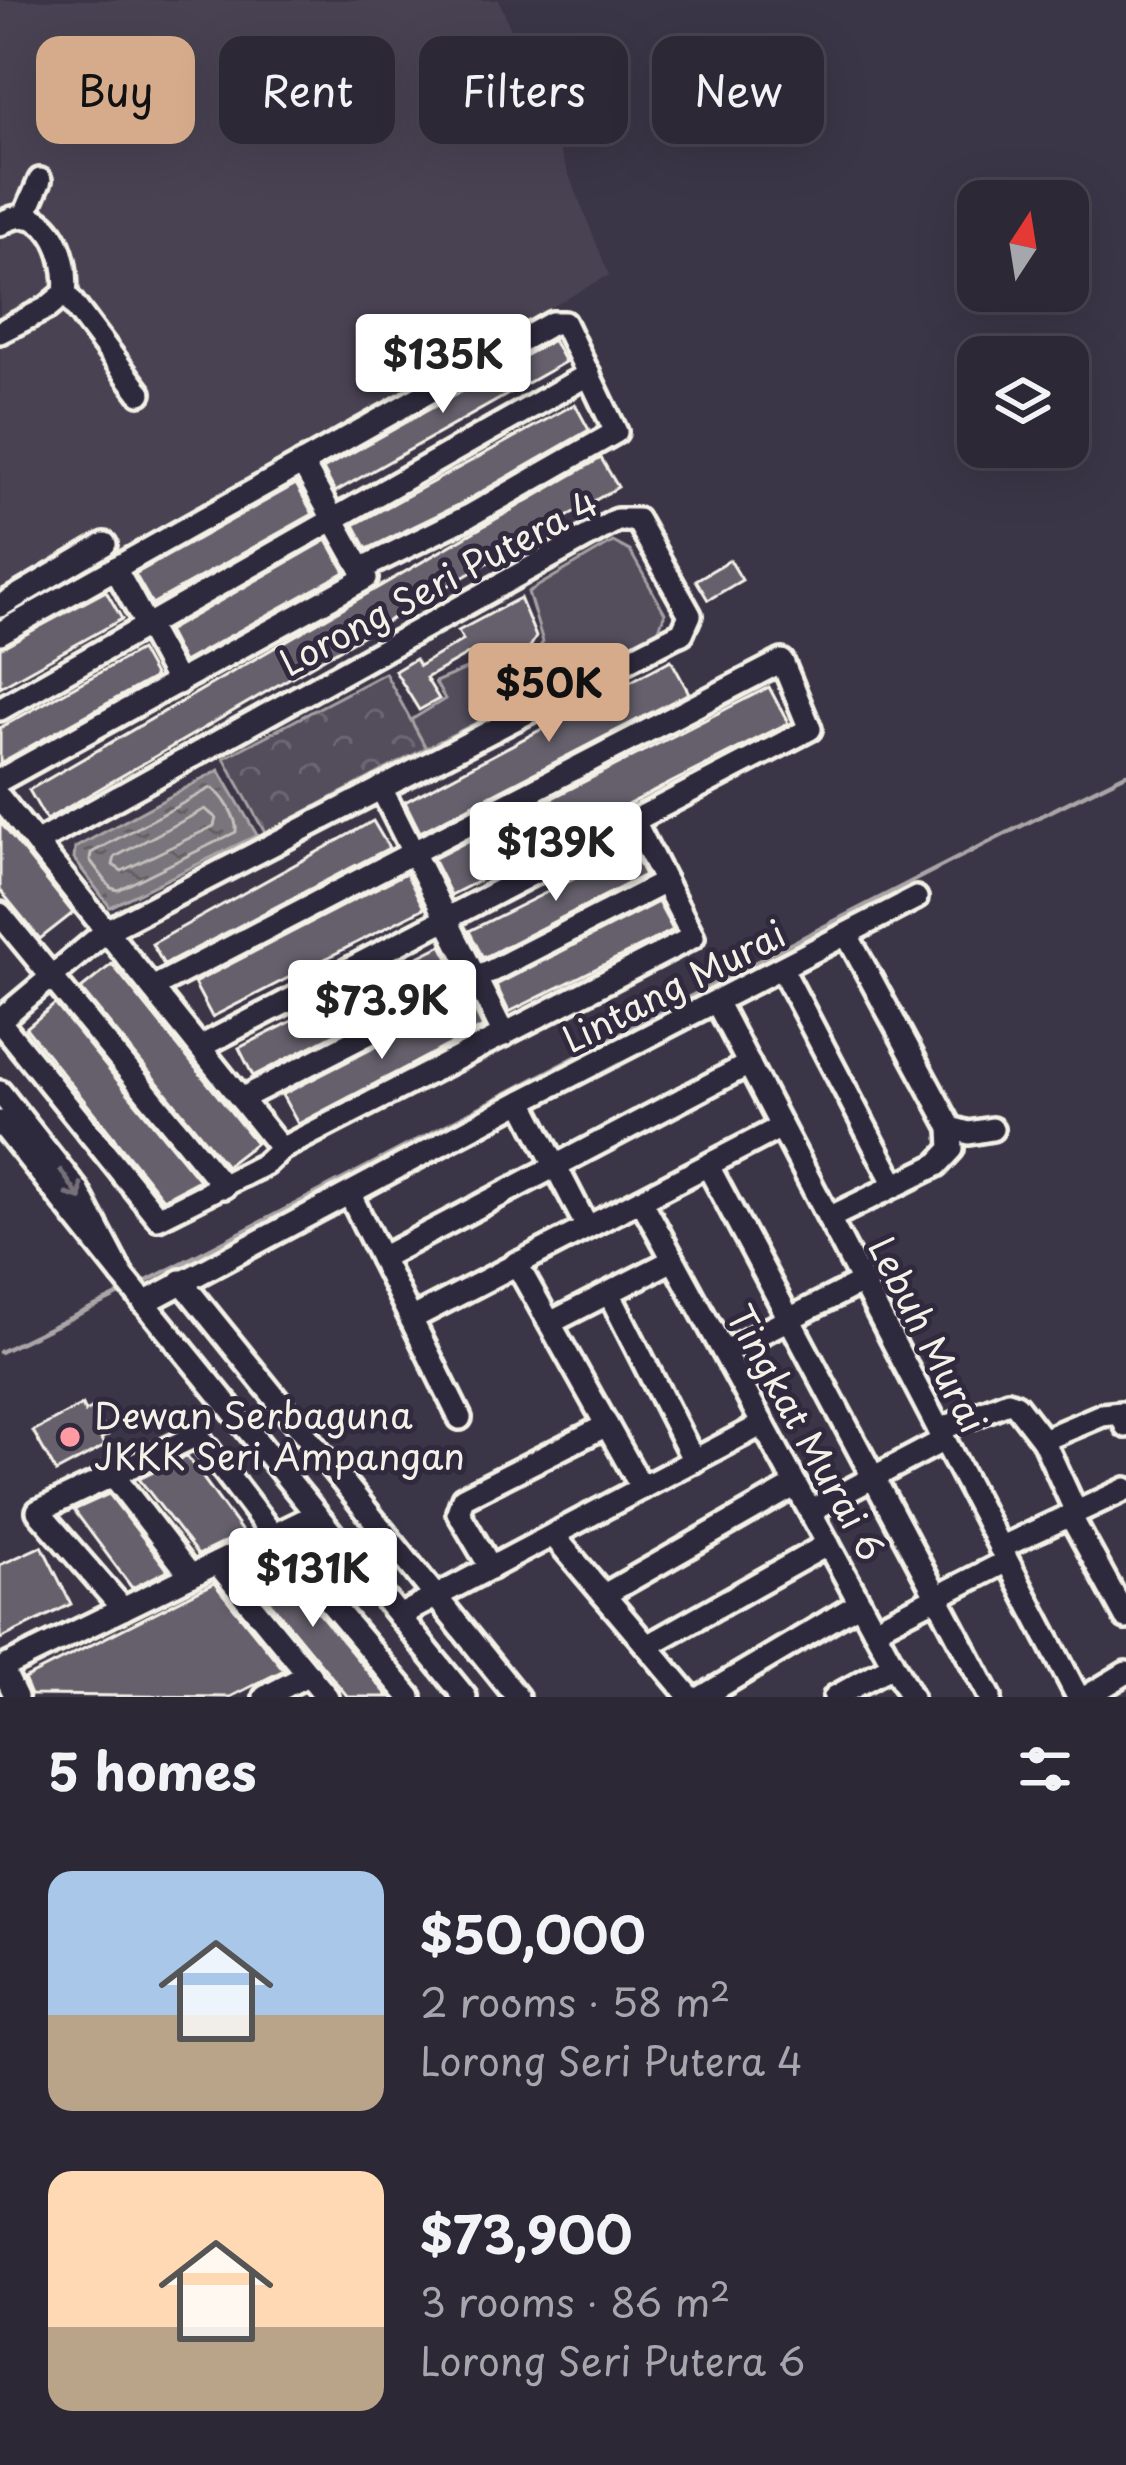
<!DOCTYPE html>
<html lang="en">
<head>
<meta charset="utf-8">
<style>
	body { margin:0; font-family:"Playpen Sans",sans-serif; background:#34303d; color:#f1f3f6; height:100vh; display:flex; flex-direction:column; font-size:45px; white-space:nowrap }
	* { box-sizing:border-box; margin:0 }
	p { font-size:39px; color:#a6a6ad }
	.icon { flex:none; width:66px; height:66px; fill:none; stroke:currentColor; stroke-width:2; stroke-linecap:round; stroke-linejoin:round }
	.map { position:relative; height:1697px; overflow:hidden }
	.drawer { display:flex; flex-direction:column; background:#2c2835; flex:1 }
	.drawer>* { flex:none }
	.banner { position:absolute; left:36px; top:36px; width:1056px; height:108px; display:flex; gap:24px }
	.needle { width:78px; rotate:12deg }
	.controls { position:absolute; left:957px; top:180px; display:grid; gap:24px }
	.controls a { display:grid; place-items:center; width:132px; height:132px; border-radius:24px; background:#2c2835; box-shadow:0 12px 48px #0002,0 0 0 3px #484450; font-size:60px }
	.price { position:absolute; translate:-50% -102px; padding:0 27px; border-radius:12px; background:#fff; color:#222; font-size:39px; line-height:78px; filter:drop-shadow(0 3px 6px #0008) }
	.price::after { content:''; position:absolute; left:50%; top:72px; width:36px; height:27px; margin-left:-18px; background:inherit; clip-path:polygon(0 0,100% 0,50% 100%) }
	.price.selected { background:#d6ab8b; color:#111 }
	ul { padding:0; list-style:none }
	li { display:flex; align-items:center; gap:36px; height:300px; padding:0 48px }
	li span { display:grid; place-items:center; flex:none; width:336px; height:240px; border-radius:24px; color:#555 }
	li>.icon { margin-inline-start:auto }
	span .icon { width:144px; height:144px; fill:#fffc; stroke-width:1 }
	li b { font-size:51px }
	h2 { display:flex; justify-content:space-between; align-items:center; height:144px; padding:0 48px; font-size:51px }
	.pill { padding:0 42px; border-radius:24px; background:#2c2835; box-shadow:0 12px 48px #0002,0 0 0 3px #484450; font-size:42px; line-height:108px }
	.pill.selected { background:#d6ab8b; color:#111 }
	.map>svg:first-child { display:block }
	.built { fill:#484352 }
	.park { fill:url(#park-crowns); stroke:#a4a0a2; stroke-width:3 }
	.pitch { fill:#534e5c; stroke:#a4a0a2; stroke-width:3 }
	.water { fill:url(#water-ripples); stroke:#aaa6a7; stroke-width:3 }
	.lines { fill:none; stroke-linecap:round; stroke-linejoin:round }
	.shore { stroke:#c2bfbc; stroke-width:3 }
	.stream { stroke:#aaa6a7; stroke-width:4.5 }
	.building { fill:#65616c; stroke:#f4f1e8; stroke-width:3 }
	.minor-casing { stroke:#f4f1e8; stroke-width:30 }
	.minor { stroke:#2f2a3d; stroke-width:21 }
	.oneway { stroke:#747079 }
	.poi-dot { fill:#ff9aa2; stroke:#2f2a3d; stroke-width:4.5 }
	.labels { text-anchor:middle; stroke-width:10; stroke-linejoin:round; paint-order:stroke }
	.street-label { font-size:36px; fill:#f4f1e8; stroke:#2f2a3d }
	.poi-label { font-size:36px; fill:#f4f1e8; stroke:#2f2a3d; text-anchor:start }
</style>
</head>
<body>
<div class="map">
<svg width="1126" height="1697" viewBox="0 0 1126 1697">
	<defs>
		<pattern id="park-crowns" width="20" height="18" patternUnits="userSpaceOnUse" patternTransform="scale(3)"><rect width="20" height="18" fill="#534e5c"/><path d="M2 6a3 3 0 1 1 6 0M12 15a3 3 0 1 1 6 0" fill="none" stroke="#6c6873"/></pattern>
		<pattern id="water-ripples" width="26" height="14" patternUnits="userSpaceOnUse" patternTransform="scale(3)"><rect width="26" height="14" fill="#78747b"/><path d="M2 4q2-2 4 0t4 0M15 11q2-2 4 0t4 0" fill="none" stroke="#636063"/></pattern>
	</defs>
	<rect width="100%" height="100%" fill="#3b3647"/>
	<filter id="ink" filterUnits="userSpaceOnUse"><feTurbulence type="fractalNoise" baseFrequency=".00833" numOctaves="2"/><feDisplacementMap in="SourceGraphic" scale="24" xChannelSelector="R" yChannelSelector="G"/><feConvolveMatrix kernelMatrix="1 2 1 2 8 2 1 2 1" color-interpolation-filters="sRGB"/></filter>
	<g filter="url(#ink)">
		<path class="built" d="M 0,0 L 499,0 L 609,275 L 0,615 Z"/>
		<path class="park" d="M 385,673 L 426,748 L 265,833 L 224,758 Z"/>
		<path class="pitch" d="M 613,542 L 630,551 L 665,613 L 658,631 L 426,748 L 411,720 L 445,699 L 435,682 L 473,666 L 516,682 L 543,642 L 528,592 Z"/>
		<path class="water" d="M 219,770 L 257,835 L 110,907 L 74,859 L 75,848 Z"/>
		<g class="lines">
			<g class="shore">
				<path d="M 211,788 C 223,794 238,819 236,832 L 118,890 L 111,888 L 90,860 L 91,853 Z"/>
				<path d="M 205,809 L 216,818 L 214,826 L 122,871 L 113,865 L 115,857 Z"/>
			</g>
			<g class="stream">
				<path d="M 145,1282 C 473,1115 795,936 1126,774"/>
				<path d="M 0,1352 L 120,1294"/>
			</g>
		</g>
		<g class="building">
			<path d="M 553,340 L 565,362 L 335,492 L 323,469 Z"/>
			<path d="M 575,404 L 589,430 L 462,503 L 367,549 L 354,525 Z"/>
			<path d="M 601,458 L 618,487 L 46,820 L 29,790 Z"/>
			<path d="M 296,484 L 313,514 L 152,604 L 135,574 Z"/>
			<path d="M 327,540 L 345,572 L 183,662 L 167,631 Z"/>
			<path d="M 730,560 L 742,580 L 708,600 L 696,580 Z"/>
			<path d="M 106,591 L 122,619 L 0,687 L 0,648 Z"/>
			<path d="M 520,598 L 536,637 L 512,678 L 470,653 L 426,678 L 439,699 L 419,710 L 395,671 L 415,659 L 419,666 L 463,640 L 458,631 Z"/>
			<path d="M 140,650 L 155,677 L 0,763 L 0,728 Z"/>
			<path d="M 671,660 L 689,693 L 420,832 L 405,802 Z"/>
			<path d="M 769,687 L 788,723 L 451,895 L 433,859 Z"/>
			<path d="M 373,821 L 389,848 L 164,965 L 152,944 Z"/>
			<path d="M 0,822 L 73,913 L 40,939 L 0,890 Z"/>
			<path d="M 632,850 L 645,875 L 483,958 L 469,931 Z"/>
			<path d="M 406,873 L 424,908 L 212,1017 L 194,983 Z"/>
			<path d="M 658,902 L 673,930 L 509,1012 L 496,985 Z"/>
			<path d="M 442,945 L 456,972 L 253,1076 L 239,1048 Z"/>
			<path d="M 112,964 L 256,1143 L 226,1166 L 81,989 Z"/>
			<path d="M 469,999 L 483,1027 L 298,1124 L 282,1095 Z"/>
			<path d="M 55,1004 L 199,1180 L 163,1199 L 26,1028 Z"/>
			<path d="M 82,1405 L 85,1412 L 93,1408 L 108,1435 L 101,1439 L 105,1446 L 56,1472 L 33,1431 Z"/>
			<path d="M 187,1456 L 243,1533 L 198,1555 L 139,1479 Z"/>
			<path d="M 109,1494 L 168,1570 L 132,1588 L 74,1510 Z"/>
			<path d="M 42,1546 L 71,1604 L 0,1639 L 0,1565 Z"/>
			<path d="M 265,1556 L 273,1558 L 389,1697 L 348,1697 L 242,1568 Z"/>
			<path d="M 214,1583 L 284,1670 L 230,1697 L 31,1695 L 24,1679 Z"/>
		</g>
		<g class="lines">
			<g class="minor-casing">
				<g id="minor">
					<path d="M 25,215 L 40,180"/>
					<path d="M 0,224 C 46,195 70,256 65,293 L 47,308 L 0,332"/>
					<path d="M 65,293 L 140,393"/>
					<path d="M 115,568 L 178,683"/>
					<path d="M 0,606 L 105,544"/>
					<path d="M 0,633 L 552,323 L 564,323 L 616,432 L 469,516 L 361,569"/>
					<path d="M 0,709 L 589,374"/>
					<path d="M 0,780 L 366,578 L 302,463"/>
					<path d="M 381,788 L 504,1035"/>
					<path d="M 0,798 L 281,1149"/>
					<path d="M 0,914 L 224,1187"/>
					<path d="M 847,935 L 951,1128 L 969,1133 L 992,1129"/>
					<path d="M 782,969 L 894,1183"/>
					<path d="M 152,988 L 782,661 L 810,729 L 200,1047"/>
					<path d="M 717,1003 L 1078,1697"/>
					<path d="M 0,1020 L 106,931 L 675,636 L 682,633 L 690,615 L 637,520 L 617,520 L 36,843"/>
					<path d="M 0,1022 L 158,1218 L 265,1164 L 281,1149 L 693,937 L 634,821"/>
					<path d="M 0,1092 L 78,1191 L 122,1275 L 0,1122"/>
					<path d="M 241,1099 L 665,882"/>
					<path d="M 522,1101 L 587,1227"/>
					<path d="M 708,1166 L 990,1697"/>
					<path d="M 350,1195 L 460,1418"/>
					<path d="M 641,1200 L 911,1697"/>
					<path d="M 829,1218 L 937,1165 L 952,1149 L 951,1128"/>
					<path d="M 381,1258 L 749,1064"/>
					<path d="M 516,1263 L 642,1488"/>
					<path d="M 122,1275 L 465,1697"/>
					<path d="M 181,1281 L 517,1697"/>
					<path d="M 609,1293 L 694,1461"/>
					<path d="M 144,1303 L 522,1101 L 916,898"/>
					<path d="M 411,1319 L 781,1127"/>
					<path d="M 550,1323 L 673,1260"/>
					<path d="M 724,1352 L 862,1282"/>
					<path d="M 939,1430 L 1008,1402 L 1016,1405 L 1043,1440 L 1102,1415 L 1121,1413 L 1126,1426"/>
					<path d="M 1043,1440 L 1076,1512"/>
					<path d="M 113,1475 L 191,1576"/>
					<path d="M 810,1511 L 944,1440"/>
					<path d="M 1070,1515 L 1126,1618"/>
					<path d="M 553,1535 L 690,1697"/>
					<path d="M 1000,1548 L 1126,1489"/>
					<path d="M 217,1563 L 327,1697"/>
					<path d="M 491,1568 L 458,1512 L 463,1498 L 607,1425"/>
					<path d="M 604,1595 L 796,1485"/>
					<path d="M 123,1609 L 38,1511 L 197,1435 L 273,1535 L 410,1697"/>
					<path d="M 399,1616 L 763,1424"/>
					<path d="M 874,1629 L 1007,1561"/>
					<path d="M 647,1646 L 828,1544"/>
					<path d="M 2,1668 L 16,1697"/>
					<path d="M 0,1669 L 315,1515"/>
					<path d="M 265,1697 L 309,1674"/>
					<path d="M 702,1697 L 860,1603"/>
					<path d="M 835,1697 L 893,1665"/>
					<path d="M 1086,1697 L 1126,1673"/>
				</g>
			</g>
			<use href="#minor" class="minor"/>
		</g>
		<defs><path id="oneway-shaft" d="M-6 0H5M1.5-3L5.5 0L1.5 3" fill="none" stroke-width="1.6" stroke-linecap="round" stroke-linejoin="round" transform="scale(3)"/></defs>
		<use class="oneway" href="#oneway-shaft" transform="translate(71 1185) rotate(55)"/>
	</g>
	<circle class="poi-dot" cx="70" cy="1437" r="12"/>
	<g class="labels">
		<g class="street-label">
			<text transform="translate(439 583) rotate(-28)" y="13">Lorong Seri Putera 4</text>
			<text transform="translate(674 987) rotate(-27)" y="13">Lintang Murai</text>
			<text transform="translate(927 1335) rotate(63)" y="13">Lebuh Murai</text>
			<text transform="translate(805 1433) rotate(61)" y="13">Tingkat Murai 6</text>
		</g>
		<g class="poi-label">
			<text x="94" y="1429">Dewan Serbaguna<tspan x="94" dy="41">JKKK Seri Ampangan</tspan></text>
		</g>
	</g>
</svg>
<div class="controls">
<a><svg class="needle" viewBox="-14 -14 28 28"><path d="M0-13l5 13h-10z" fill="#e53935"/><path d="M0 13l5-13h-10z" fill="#a6a6ad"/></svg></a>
<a><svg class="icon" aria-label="layers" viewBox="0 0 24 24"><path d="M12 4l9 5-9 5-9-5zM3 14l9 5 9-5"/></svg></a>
</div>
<b class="price" style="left:443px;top:416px">$135K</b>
<b class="price selected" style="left:549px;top:745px">$50K</b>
<b class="price" style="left:556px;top:904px">$139K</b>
<b class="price" style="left:382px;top:1062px">$73.9K</b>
<b class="price" style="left:313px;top:1630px">$131K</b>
<div class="banner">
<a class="pill selected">Buy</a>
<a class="pill">Rent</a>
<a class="pill">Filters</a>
<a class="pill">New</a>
</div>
</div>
<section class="drawer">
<h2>5 homes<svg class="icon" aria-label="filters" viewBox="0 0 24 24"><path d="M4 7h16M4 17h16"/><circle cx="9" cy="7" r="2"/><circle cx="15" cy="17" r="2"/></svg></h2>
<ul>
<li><span style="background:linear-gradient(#a9c7e8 60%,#b9a48a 0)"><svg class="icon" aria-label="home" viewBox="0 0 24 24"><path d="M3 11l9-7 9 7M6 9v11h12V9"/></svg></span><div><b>$50,000</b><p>2 rooms · 58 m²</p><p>Lorong Seri Putera 4</p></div></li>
<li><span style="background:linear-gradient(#ffd9b3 65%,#b9a48a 0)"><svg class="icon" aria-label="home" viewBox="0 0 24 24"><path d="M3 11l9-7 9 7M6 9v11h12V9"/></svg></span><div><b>$73,900</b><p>3 rooms · 86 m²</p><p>Lorong Seri Putera 6</p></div></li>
</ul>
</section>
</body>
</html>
